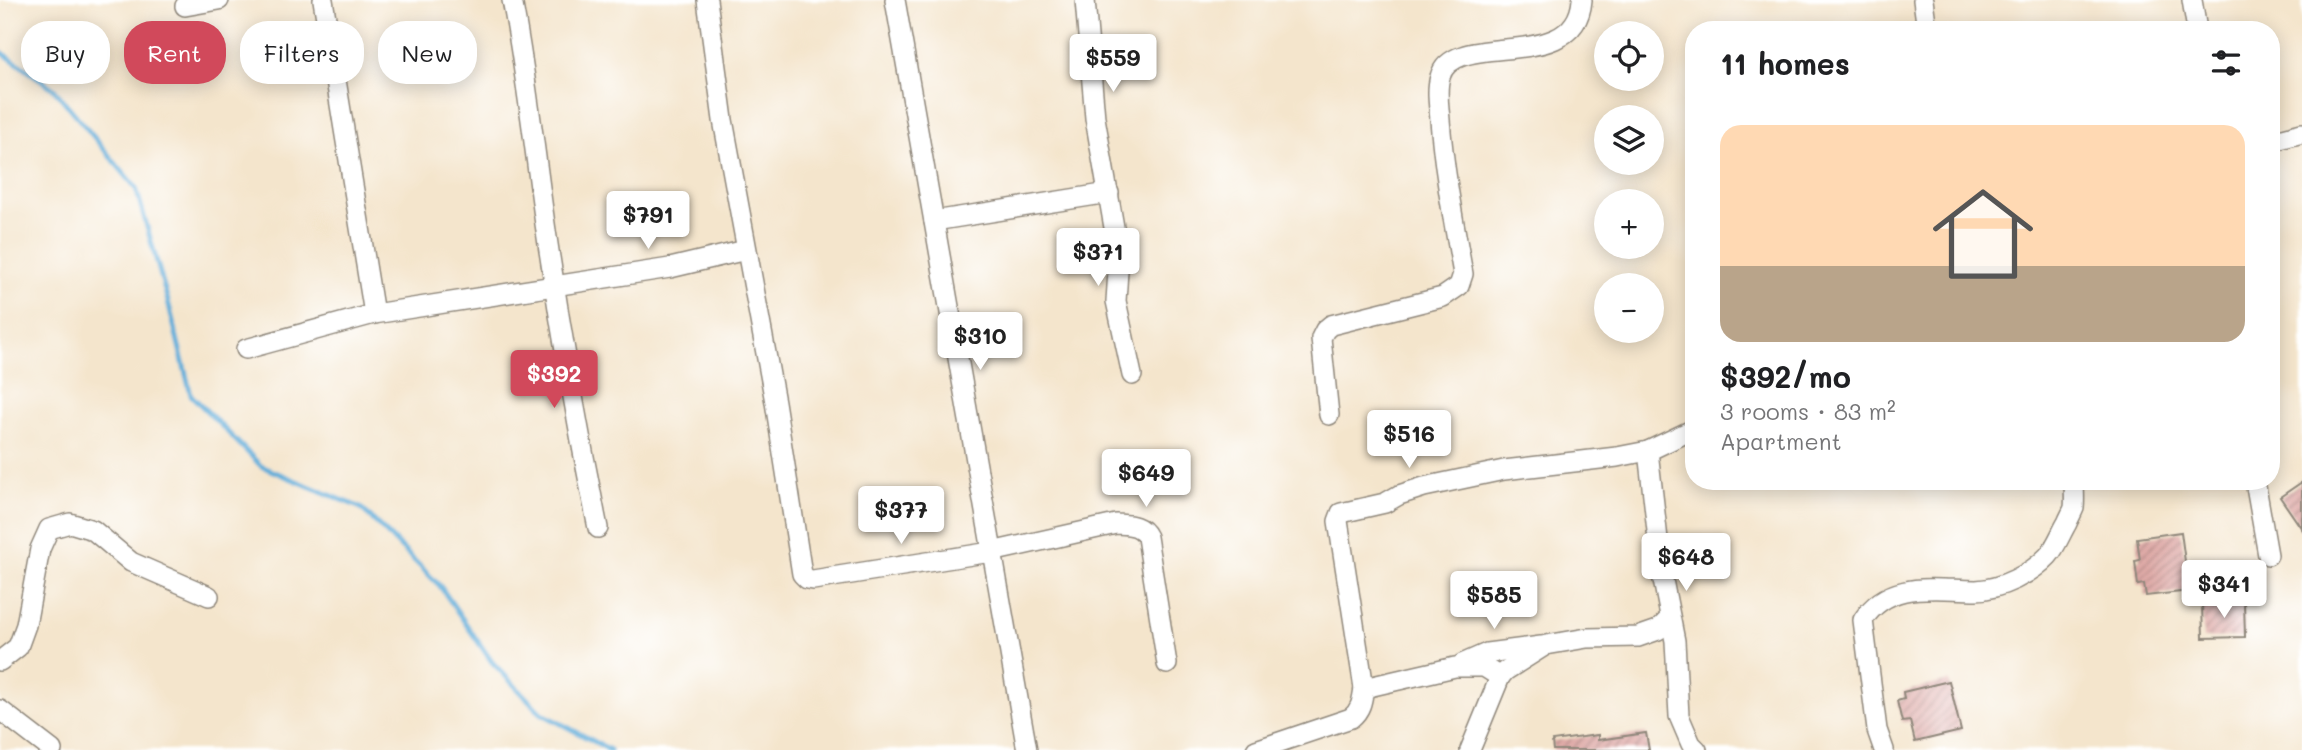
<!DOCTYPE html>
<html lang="en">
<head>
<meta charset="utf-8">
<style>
	body { margin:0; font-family:Mali,sans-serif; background:#f2f2f2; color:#202124; height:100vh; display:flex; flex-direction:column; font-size:26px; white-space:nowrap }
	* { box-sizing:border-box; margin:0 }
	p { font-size:23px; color:#757577 }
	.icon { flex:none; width:38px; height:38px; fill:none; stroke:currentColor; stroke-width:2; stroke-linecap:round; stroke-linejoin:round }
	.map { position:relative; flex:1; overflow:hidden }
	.details { position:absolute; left:1685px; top:21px; width:595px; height:469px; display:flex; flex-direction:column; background:#fff; border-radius:28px; box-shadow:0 4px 18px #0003 }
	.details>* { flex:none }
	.guide { position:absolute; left:21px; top:21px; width:665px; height:63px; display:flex; gap:14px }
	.controls { position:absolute; left:1594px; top:21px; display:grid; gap:14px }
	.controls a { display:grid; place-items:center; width:70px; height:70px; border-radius:50%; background:#fff; box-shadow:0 4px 18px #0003; font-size:35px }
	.price { position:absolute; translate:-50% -60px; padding:0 16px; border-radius:7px; background:#fff; color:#222; font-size:23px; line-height:46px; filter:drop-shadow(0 2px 4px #0008) }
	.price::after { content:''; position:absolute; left:50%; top:42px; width:21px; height:16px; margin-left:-10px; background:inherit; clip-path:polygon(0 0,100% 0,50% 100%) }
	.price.on { background:#d1495b; color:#fff }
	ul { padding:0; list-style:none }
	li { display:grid; align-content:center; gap:14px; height:371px; padding:0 35px }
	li+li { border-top:2px solid #e0e0e0 }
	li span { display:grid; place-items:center; height:217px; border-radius:21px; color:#555 }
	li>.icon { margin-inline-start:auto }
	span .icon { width:126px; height:126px; fill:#fffc; stroke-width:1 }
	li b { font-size:30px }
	h2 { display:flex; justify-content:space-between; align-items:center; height:84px; padding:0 35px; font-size:30px }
	.pill { padding:0 24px; border-radius:28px; background:#fff; box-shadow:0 4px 18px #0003; font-size:24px; line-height:63px }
	.pill.on { background:#d1495b; color:#fff }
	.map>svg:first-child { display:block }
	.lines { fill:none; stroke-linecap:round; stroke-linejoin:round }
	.stream { stroke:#5eacd8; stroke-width:5 }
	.building { fill:url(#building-hatch) }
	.minor-casing { stroke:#90887c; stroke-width:22 }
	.minor { stroke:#fff; stroke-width:19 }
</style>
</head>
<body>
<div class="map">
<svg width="2302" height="750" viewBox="0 0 2302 750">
	<defs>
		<pattern id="building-hatch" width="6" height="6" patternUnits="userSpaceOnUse" patternTransform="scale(1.75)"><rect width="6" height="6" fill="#dfaaa7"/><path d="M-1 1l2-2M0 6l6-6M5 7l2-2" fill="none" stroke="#b58b88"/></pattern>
	</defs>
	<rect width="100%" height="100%" fill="#fff"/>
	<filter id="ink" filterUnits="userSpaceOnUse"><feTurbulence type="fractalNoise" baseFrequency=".0143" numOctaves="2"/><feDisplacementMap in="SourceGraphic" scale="14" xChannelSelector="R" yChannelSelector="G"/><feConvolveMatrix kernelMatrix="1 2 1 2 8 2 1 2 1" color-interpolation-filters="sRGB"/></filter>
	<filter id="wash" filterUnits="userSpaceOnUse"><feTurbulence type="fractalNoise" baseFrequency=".00686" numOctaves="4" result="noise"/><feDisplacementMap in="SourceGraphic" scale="28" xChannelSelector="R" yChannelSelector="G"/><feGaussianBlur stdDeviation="1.57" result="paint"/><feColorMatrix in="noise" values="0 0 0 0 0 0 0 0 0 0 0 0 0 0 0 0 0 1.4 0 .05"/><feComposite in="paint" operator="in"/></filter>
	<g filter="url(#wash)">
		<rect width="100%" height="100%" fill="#f4e5cc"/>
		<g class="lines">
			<path class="stream" d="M 0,51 L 54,89 L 136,188 L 169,305 L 191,395 L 261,466 L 361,508 L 440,586 L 492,662 L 541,713 L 610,750"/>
		</g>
		<g id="blocks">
			<g class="building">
				<path d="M 2302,482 L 2302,529 L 2280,497 Z"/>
				<path d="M 2181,532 L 2189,591 L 2146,596 L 2144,584 L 2138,585 L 2135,561 L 2140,560 L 2137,538 Z"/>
				<path d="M 2244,602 L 2245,637 L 2203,638 L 2202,603 Z"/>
				<path d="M 1949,681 L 1961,731 L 1915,742 L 1910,721 L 1902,722 L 1897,701 L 1904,699 L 1903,692 Z"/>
				<path d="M 1646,733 L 1649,750 L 1553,750 L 1552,741 L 1598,735 L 1598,740 Z"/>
			</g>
		</g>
	</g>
	<g filter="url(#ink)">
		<use href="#blocks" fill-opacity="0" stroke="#90887c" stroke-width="2"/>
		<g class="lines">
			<g class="minor-casing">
				<g id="minor">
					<path d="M 323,0 L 374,314"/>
					<path d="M 512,0 C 526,72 534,145 544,217 C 559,321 577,425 598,528"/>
					<path d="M 707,0 L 723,120 L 775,402 L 802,574 L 807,579 L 813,580 L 991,552 L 1116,524 C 1128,525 1141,524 1147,537 L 1167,664"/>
					<path d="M 895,0 L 1027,750"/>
					<path d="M 1085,0 L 1095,118 L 1119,256 L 1116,301 L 1132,375"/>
					<path d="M 1923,0 L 1927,30"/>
					<path d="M 2192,0 L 2197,30"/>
					<path d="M 185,6 L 219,0"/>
					<path d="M 2272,141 L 2302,133"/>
					<path d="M 934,221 L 1109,193"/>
					<path d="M 246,349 L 374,314 L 670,268 L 746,250"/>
					<path d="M 1329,415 L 1321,338 L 1325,330 L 1331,325 L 1443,297 L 1459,286 L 1463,274 C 1454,223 1444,172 1440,120 C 1439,106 1436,90 1440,77 C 1453,27 1576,76 1582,0"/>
					<path d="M 1648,451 L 1662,575 L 1675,641 L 1679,716 L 1691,744 L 1697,750"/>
					<path d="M 2255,481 L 2268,555"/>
					<path d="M 0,661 L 18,647 L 26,625 L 40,549 L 49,529 L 70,523 L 93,530 L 131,562 L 209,596"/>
					<path d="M 1462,664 L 1487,653 L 1541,646"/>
					<path d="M 1364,688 L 1338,521 L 1341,513 L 1385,503 L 1399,495 L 1424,487 L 1504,470 L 1617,457 L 1648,451 L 1694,429"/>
					<path d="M 0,710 L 52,750"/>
					<path d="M 1256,750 L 1351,718 C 1361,710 1362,701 1364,688 L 1455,667 L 1484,667 L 1500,677"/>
					<path d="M 1470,750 L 1500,677 L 1505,671 L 1546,645 L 1587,638 L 1638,637 L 1658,630 L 1670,618"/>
					<path d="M 1884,750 L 1877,730 L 1863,620 C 1889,579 1936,590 1976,590 C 2001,589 2031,574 2048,556 C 2056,547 2061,533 2067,523 C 2069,518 2072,513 2074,508 C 2075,500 2074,490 2074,481"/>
				</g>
			</g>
			<use href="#minor" class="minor"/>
		</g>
	</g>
</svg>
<div class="controls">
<a><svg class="icon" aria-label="locate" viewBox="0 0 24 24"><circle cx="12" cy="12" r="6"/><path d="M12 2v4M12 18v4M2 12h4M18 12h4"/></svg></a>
<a><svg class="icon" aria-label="layers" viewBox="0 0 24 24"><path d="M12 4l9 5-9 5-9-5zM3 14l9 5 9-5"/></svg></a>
<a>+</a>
<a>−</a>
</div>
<b class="price" style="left:1113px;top:94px">$559</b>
<b class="price" style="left:648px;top:251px">$791</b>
<b class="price" style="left:1098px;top:288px">$371</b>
<b class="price" style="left:980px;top:372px">$310</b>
<b class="price on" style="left:554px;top:410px">$392</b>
<b class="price" style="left:1409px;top:470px">$516</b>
<b class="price" style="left:1146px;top:509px">$649</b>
<b class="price" style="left:901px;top:546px">$377</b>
<b class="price" style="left:1686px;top:593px">$648</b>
<b class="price" style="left:2224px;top:620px">$341</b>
<b class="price" style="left:1494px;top:631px">$585</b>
<div class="guide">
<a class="pill">Buy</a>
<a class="pill on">Rent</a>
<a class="pill">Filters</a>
<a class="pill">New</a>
</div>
<section class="details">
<h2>11 homes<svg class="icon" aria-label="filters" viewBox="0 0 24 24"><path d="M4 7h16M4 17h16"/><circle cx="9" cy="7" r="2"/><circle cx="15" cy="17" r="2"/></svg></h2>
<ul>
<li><span style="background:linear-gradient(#ffd9b3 65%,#b9a48a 0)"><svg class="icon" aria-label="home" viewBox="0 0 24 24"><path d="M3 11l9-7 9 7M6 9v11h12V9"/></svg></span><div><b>$392/mo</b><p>3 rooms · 83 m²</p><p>Apartment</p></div></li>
</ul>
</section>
</div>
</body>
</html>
